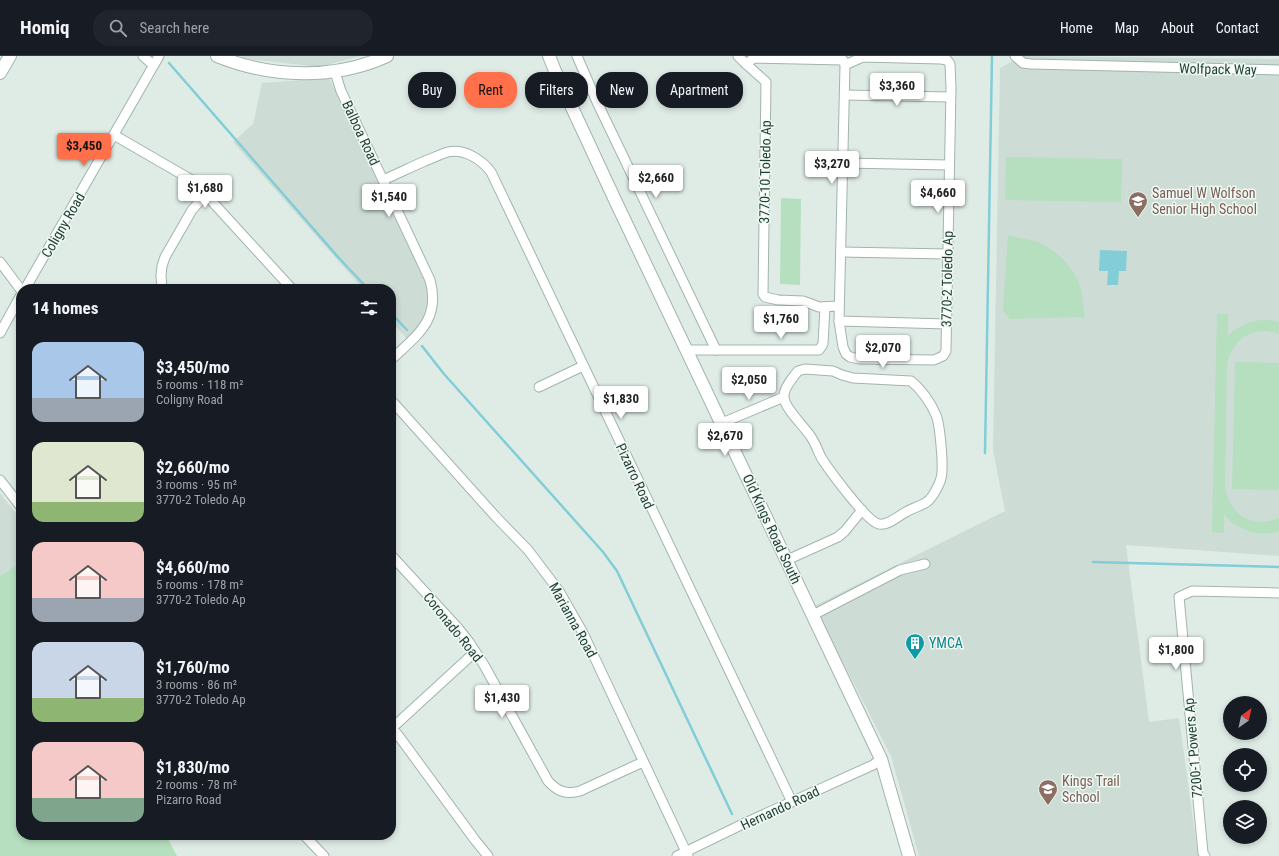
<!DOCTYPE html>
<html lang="en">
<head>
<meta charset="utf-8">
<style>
	body { margin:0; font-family:"Roboto Condensed",sans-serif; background:#20242c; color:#f1f3f6; height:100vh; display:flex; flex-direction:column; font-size:15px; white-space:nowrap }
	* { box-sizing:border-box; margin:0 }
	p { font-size:13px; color:#9ea1a6 }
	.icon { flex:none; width:22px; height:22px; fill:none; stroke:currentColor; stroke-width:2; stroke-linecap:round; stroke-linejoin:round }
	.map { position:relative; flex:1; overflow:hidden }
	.details { position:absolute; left:16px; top:228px; width:380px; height:556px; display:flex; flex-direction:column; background:#171b24; border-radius:16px; box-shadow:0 2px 6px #0003 }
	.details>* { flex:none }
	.top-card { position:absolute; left:408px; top:16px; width:380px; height:36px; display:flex; gap:8px }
	.needle { width:26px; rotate:33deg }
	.buttons { position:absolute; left:1223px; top:640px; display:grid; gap:8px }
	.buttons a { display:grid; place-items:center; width:44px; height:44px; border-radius:50%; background:#171b24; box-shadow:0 2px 6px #0003; font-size:20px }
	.price { position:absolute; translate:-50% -34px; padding:0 9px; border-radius:4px; background:#fff; color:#222; font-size:13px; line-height:26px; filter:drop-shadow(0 1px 2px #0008) }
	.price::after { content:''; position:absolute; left:50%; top:24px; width:12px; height:9px; margin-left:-6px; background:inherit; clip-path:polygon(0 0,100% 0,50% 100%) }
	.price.selected { background:#ff704b; color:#111 }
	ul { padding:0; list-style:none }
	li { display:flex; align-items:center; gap:12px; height:100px; padding:0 16px }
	li span { display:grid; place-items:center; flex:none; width:112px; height:80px; border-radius:12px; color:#555 }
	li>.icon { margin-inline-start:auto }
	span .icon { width:48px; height:48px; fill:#fffc; stroke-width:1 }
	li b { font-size:17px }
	h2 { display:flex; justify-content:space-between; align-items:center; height:48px; padding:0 16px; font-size:17px }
	.tag { padding:0 14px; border-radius:16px; background:#171b24; box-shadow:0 2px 6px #0003; font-size:14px; line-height:36px }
	.tag.selected { background:#ff704b; color:#111 }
	header { display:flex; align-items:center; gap:24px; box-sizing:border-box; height:56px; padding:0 20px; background:#171b24; border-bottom:1px solid #363941 }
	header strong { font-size:19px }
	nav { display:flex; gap:22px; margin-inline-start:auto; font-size:14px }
	.search { width:280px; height:36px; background:#20242c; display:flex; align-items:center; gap:10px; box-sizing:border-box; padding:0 14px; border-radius:16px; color:#9ea1a6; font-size:15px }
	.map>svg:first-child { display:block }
	.built { fill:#cddcd5 }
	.green { fill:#b6dfbf }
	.water { fill:#82cdd7 }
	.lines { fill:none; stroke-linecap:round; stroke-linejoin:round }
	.stream { stroke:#82cdd7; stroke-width:2.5 }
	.minor-casing { stroke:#a2b4ad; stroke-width:11 }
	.tertiary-casing { stroke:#a2b4ad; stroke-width:14 }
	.secondary-casing { stroke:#9db9ae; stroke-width:14 }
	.minor { stroke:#fff; stroke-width:9 }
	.tertiary { stroke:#fff; stroke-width:12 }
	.secondary { stroke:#fff; stroke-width:12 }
	.labels { text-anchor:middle; stroke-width:3; stroke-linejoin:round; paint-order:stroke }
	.street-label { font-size:14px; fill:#1f3e34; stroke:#f0f8f4 }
	.education-label { font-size:14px; fill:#785e54; stroke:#f0f8f4; text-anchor:start }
	.culture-label { font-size:14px; fill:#0d838f; stroke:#f0f8f4; text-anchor:start }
</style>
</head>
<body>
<header>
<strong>Homiq</strong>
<div class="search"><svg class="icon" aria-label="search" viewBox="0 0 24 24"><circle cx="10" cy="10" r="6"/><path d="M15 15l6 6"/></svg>Search here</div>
<nav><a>Home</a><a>Map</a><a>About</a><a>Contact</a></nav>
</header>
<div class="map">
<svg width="1279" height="800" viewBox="0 0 1279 800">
	<rect width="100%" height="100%" fill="#dfece6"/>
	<g class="built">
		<path d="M 240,0 L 360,0 L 320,11 L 247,3 Z"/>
		<path d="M 1023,0 L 1279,3 L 1279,500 L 1126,489 L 1149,666 L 1179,662 L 1198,800 L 919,800 L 891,700 L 814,550 L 1005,455 L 993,394 L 1000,12 Z"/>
		<path d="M 329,22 L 428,232 L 426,263 L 408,284 L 391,265 L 391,233 L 363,233 L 233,86 L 253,68 L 262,27 Z"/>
		<path d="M 0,437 L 21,464 L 21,506 L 0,520 Z"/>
	</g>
	<g class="green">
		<path d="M 1006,101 L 1122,103 L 1121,146 L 1005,144 Z"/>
		<path d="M 781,142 L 801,143 L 800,229 L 780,228 Z"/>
		<path d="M 1008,179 C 1018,182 1029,183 1038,186 C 1058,195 1075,212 1081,233 C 1083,242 1083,252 1085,261 L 1010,263 L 1003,255 Z"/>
		<path d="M 1217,258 L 1228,258 L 1228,280 C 1242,266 1260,261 1279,266 L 1279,278 C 1254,268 1229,285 1227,311 L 1225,427 C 1226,457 1252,474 1279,462 L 1279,475 C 1259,482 1238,474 1224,459 L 1224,477 L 1212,476 Z"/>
		<path d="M 1235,306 L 1279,307 L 1279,434 L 1232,433 Z"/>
		<path d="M 21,506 L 21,779 L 166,779 L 177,800 L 0,800 L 0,520 Z"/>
	</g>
	<path class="water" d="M 1100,194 L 1127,195 L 1126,215 L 1119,215 L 1118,229 L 1107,229 L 1108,215 L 1099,215 Z"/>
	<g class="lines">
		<g class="stream">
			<path d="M 169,7 L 338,201 L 368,233"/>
			<path d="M 391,257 L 407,274"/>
			<path d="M 422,290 L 444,318 L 603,496 L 617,515 L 732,758"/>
			<path d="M 985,397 L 992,0"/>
			<path d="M 1093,506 L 1279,511"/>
		</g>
		<g class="minor-casing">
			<g id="minor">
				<path d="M 143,0 L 153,9"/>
				<path d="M 577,0 L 597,46 L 716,294"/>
				<path d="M 738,0 L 746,8"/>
				<path d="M 1015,0 L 1023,7 L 1031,8 L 1279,14"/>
				<path d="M 335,16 L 341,35 L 430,224 C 441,264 417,279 391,304"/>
				<path d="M 845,39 L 950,41"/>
				<path d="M 114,79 L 190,123 L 197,129 L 292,233"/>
				<path d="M 843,107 L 949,109"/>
				<path d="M 383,124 C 397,118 411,111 425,105 C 433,102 441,98 448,96 C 464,92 482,104 491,116 L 792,746"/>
				<path d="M 841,196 L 948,198"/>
				<path d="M 0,206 L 21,234"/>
				<path d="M 25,233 L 159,0"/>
				<path d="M 162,233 L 161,219 L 162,210 L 165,201 L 192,154 L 206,138"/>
				<path d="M 839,250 L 819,251 L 803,245 L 778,244 L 765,241 L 763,238 L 766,26 L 746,8 L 754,2 L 843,4 L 845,9 L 863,1 L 941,3 L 947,4 L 950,8 L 951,32 L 946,295 L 943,300 L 934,304 L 859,303 L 850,301 L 846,298 L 843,291 L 839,265 L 845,9"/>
				<path d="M 839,265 L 947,268"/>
				<path d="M 0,277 L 21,239"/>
				<path d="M 687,294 L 819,294 L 823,288 L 825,251"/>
				<path d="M 805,313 L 833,315 L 842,319 L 853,322 L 911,325 C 921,333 931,347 936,359 C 940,369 944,412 941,422 C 940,428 932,442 928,445 C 922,450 912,452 906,456 C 898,460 888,470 879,468 C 867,466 830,415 822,403 C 818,396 816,388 811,381 C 805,371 784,352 784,341 C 783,333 793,321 798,315 Z"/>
				<path d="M 539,331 L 583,310"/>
				<path d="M 391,344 L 496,461 L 528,494 L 559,535 L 583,577 L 688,800"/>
				<path d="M 722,367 L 784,341"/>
				<path d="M 0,424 L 21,451"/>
				<path d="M 391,499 L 458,572 L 469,586 L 484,609 L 548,725 C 557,735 566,739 580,735 L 643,706"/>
				<path d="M 787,504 L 838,481 L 845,475 L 862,454"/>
				<path d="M 813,559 L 900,514 L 925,508"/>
				<path d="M 391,671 L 398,679 L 475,784 L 488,800"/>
				<path d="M 391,673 L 475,596"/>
				<path d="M 304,779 L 324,800"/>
				<path d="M 677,800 L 745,767 L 873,709 L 881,703"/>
				<path d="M 1205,800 L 1203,797 L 1179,541 L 1192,535 L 1279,537"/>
			</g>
		</g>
		<g class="tertiary-casing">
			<g id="tertiary">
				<path d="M 217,0 C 271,22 334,24 387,0"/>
				<path d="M 549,0 L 555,15 L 615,144 L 881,703 L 909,800"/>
			</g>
		</g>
		<g class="secondary-casing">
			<path id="secondary" d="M 0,17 L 10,0"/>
		</g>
		<use href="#minor" class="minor"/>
		<use href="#tertiary" class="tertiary"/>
		<use href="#secondary" class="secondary"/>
	</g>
	<defs>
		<g id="school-pin" transform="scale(1)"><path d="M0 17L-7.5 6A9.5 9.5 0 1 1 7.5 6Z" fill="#8d6e63" stroke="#f0f8f4"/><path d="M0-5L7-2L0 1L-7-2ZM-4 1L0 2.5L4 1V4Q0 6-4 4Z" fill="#fff"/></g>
		<g id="building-pin" transform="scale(1)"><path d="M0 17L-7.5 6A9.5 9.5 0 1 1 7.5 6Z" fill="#0f9aa8" stroke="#f0f8f4"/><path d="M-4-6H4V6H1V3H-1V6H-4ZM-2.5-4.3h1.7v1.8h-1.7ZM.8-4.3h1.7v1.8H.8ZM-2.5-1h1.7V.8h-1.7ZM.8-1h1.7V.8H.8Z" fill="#fff"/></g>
	</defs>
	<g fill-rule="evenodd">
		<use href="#school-pin" x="1138" y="145"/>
		<use href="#building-pin" x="915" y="587"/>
		<use href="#school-pin" x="1048" y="733"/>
	</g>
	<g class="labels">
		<g class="street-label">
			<text transform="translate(1218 13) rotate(1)" y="5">Wolfpack Way</text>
			<text transform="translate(361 77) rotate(65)" y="5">Balboa Road</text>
			<text transform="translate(765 116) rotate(-89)" y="5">3770-10 Toledo Ap</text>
			<text transform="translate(63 169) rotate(-60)" y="5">Coligny Road</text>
			<text transform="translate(947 223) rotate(-89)" y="5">3770-2 Toledo Ap</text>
			<text transform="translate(635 420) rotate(65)" y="5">Pizarro Road</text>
			<text transform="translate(772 473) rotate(65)" y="5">Old Kings Road South</text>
			<text transform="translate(573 564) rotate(61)" y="5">Marianna Road</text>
			<text transform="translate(453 571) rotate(51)" y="5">Coronado Road</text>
			<text transform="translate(1193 692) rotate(-95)" y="5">7200-1 Powers Ap</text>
			<text transform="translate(780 752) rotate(-25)" y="5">Hernando Road</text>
		</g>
		<g class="education-label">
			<text x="1152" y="142">Samuel W Wolfson<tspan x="1152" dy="16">Senior High School</tspan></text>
			<text x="1062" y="730">Kings Trail<tspan x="1062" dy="16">School</tspan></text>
		</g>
		<g class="culture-label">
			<text x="929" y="592">YMCA</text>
		</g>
	</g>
</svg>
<div class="buttons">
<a><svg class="needle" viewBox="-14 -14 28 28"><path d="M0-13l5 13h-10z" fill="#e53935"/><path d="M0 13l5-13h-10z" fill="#9ea1a6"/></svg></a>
<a><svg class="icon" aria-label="locate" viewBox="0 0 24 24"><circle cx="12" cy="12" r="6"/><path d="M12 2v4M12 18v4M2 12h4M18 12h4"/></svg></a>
<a><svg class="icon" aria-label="layers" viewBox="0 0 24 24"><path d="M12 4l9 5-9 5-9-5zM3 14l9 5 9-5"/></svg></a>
</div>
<b class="price" style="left:897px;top:51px">$3,360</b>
<b class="price selected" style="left:84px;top:111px">$3,450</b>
<b class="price" style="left:832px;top:129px">$3,270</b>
<b class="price" style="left:656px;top:143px">$2,660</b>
<b class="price" style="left:205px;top:153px">$1,680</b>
<b class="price" style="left:938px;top:158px">$4,660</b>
<b class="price" style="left:389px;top:162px">$1,540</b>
<b class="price" style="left:781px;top:284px">$1,760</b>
<b class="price" style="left:883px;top:313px">$2,070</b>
<b class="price" style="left:749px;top:345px">$2,050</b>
<b class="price" style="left:621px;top:364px">$1,830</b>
<b class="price" style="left:725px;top:401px">$2,670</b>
<b class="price" style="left:1176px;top:615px">$1,800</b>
<b class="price" style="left:502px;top:663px">$1,430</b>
<div class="top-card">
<a class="tag">Buy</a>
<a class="tag selected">Rent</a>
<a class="tag">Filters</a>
<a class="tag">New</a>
<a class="tag">Apartment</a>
</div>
<section class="details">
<h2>14 homes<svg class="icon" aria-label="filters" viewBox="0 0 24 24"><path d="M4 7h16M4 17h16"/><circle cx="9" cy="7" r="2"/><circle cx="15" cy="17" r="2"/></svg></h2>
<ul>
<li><span style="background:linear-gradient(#a9c7e8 70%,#9aa5b1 0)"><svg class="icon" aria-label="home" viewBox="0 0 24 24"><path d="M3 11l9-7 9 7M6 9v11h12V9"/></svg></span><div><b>$3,450/mo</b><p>5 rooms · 118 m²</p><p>Coligny Road</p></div></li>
<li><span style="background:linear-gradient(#dfe7d0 75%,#8fb573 0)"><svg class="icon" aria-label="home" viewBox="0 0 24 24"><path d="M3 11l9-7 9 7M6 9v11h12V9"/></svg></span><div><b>$2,660/mo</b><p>3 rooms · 95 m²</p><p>3770-2 Toledo Ap</p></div></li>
<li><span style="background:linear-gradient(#f6c9c9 70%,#9aa5b1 0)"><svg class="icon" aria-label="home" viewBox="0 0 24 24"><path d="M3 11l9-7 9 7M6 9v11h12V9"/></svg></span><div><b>$4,660/mo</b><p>5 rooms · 178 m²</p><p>3770-2 Toledo Ap</p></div></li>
<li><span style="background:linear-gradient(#c9d6e8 70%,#8fb573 0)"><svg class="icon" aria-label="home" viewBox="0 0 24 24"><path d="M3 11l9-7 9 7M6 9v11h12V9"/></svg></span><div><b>$1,760/mo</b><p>3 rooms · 86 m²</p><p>3770-2 Toledo Ap</p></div></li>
<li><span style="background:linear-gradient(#f6c9c9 70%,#7fa58c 0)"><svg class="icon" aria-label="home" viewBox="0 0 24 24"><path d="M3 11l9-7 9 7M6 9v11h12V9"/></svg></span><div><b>$1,830/mo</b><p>2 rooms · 78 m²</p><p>Pizarro Road</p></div></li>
</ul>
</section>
</div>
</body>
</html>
